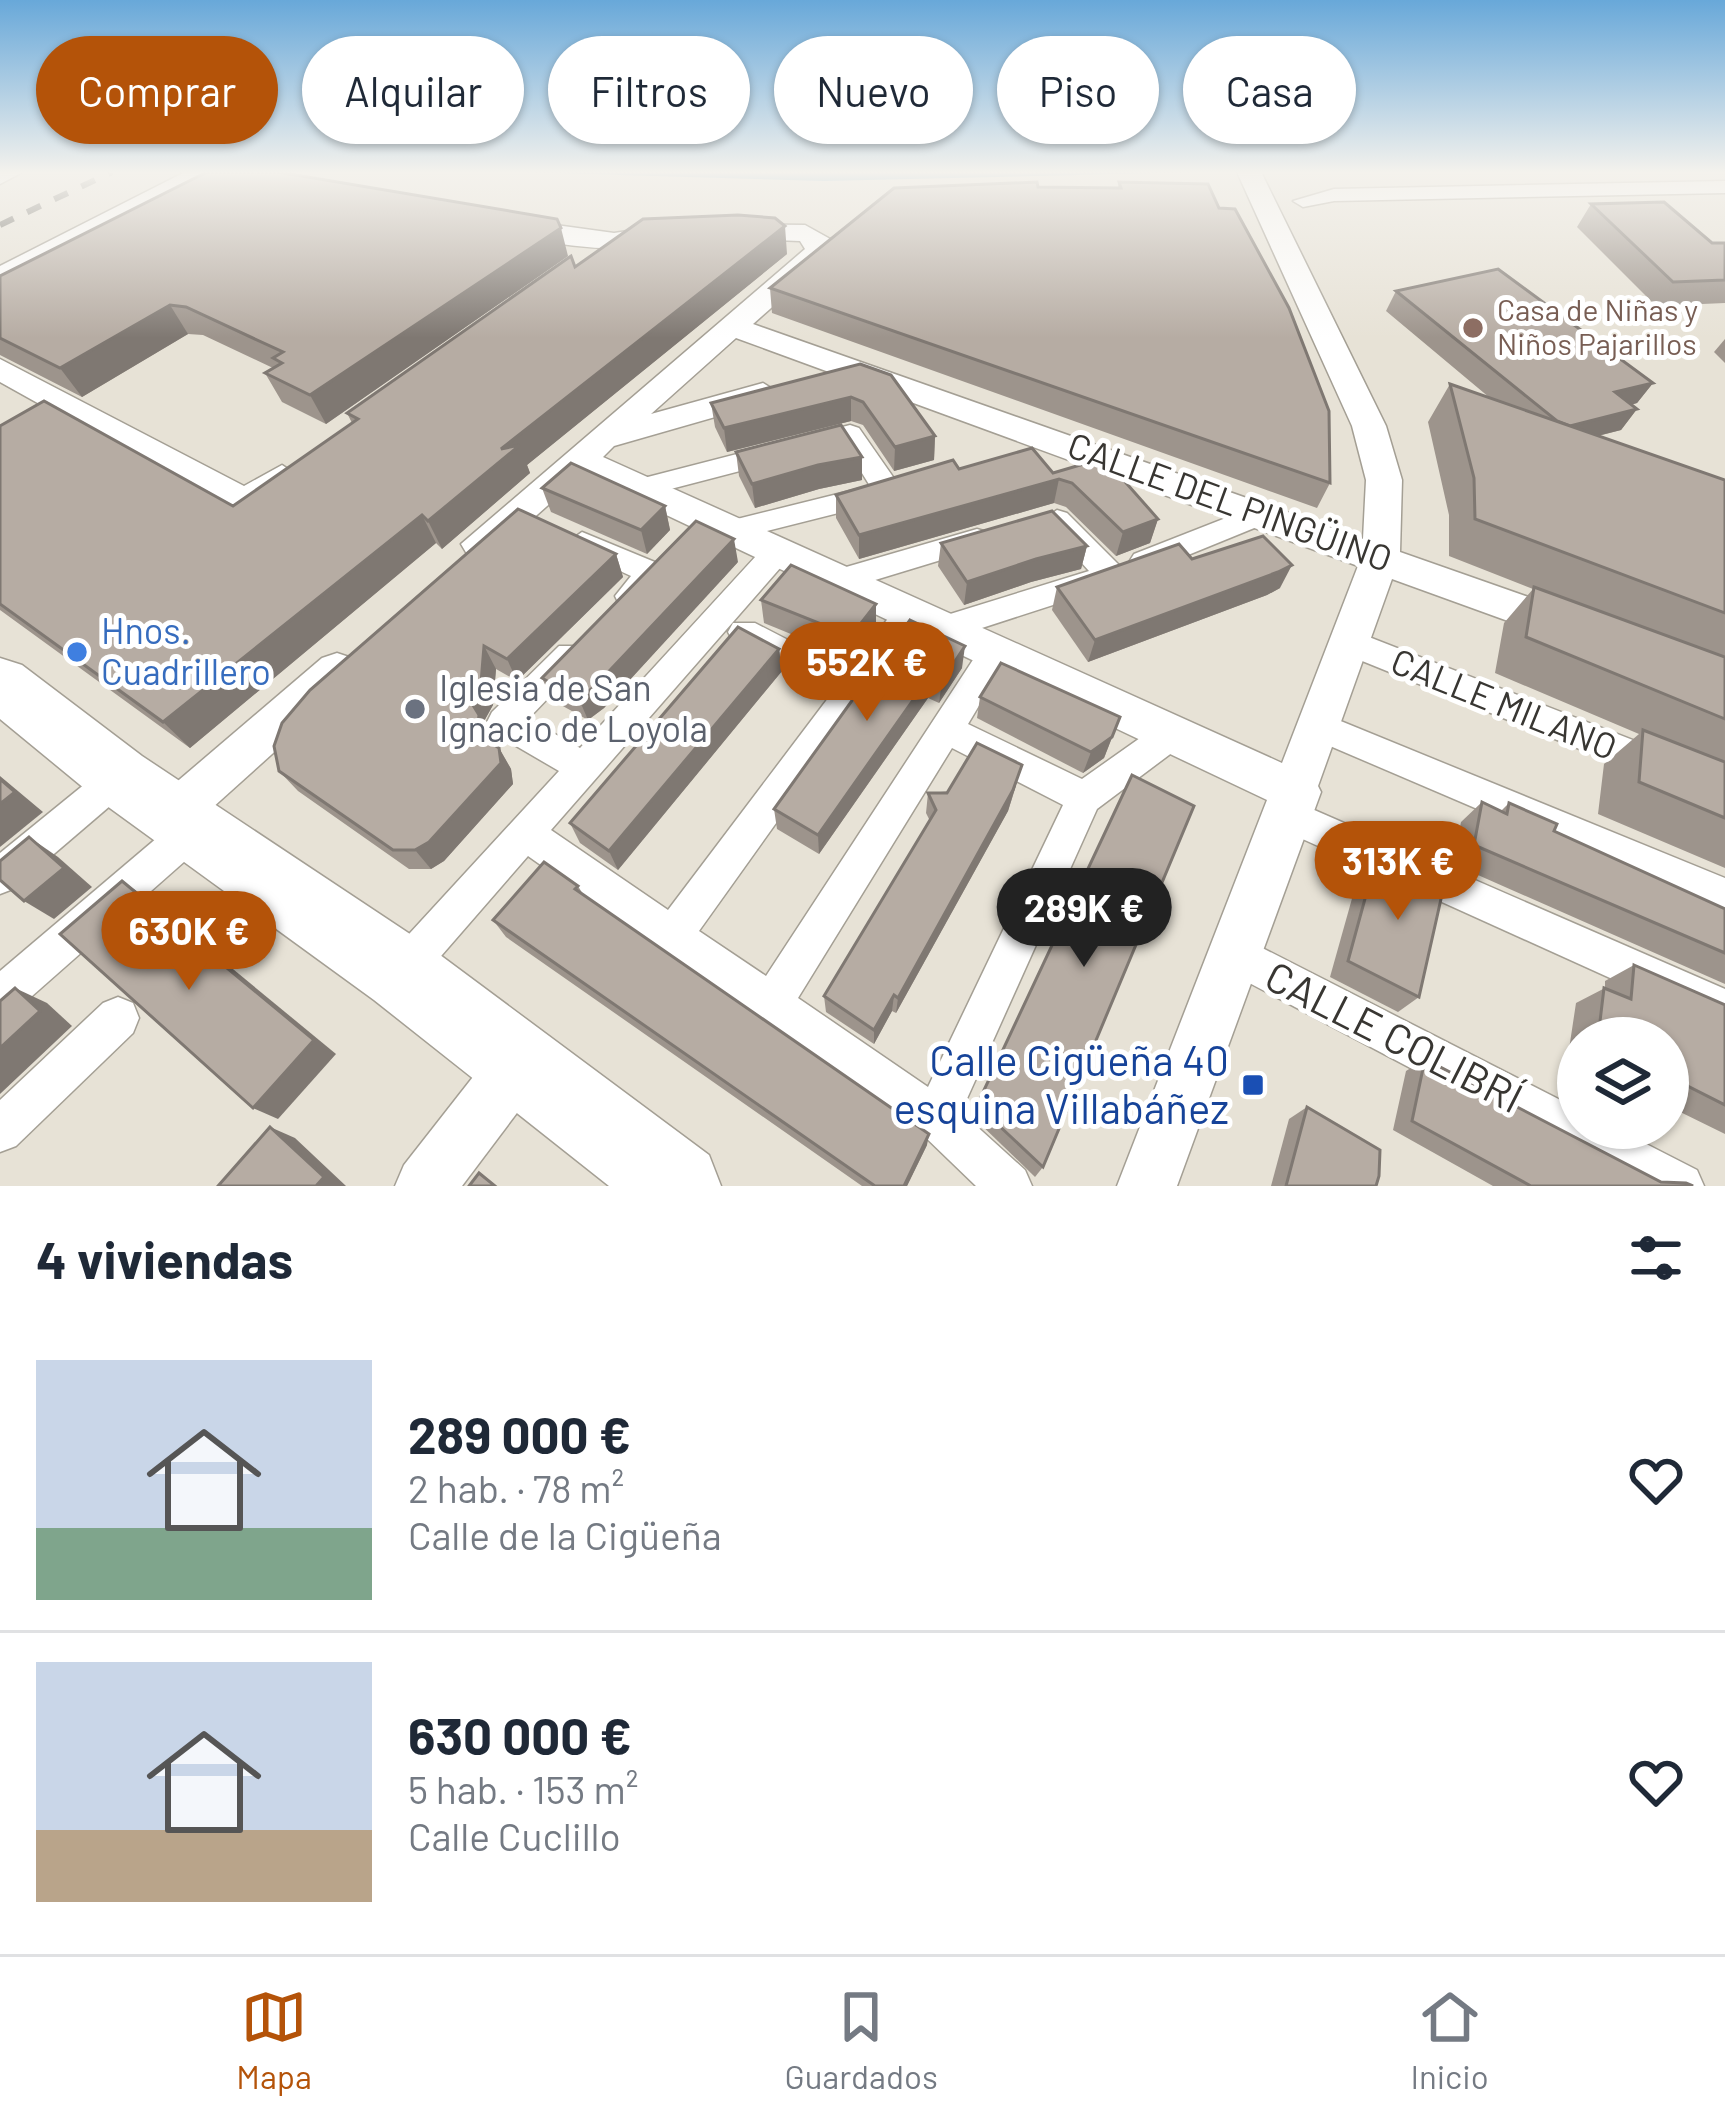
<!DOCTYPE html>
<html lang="es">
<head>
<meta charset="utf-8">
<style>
	body { margin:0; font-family:Barlow,sans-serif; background:#f2f2f3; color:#1f2937; height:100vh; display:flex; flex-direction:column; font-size:45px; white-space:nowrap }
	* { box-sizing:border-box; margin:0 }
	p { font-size:39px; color:#747a83 }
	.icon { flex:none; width:66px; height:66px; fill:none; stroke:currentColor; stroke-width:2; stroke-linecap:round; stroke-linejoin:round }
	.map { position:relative; height:1186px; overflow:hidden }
	.panel { display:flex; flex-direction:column; background:#fff; flex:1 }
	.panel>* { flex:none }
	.banner { position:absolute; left:36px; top:36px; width:1653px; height:108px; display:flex; gap:24px }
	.controls { position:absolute; left:1557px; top:1017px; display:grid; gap:24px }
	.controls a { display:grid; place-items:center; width:132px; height:132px; border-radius:50%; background:#fff; box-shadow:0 3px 9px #0004; font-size:60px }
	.price { position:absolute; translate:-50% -102px; padding:0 27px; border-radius:42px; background:#b45309; color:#fff; font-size:39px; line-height:78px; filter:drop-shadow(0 3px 6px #0008) }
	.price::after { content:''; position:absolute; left:50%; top:72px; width:36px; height:27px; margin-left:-18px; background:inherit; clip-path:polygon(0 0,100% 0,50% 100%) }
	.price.on { background:#222; color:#fff }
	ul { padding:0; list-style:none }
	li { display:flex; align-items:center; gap:36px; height:300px; padding:0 36px }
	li+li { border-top:3px solid #e0e1e3 }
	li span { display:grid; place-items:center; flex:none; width:336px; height:240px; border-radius:0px; color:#555 }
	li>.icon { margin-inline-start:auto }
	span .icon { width:144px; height:144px; fill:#fffc; stroke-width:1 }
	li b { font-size:51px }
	h2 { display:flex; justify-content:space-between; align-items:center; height:144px; padding:0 36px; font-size:51px }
	.tag { padding:0 42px; border-radius:54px; background:#fff; box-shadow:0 3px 9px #0004; font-size:42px; line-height:108px }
	.tag.on { background:#b45309; color:#fff }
	.tabs { display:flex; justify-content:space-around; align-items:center; height:168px; border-top:3px solid #e0e1e3; background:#fff; font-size:33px; color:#747a83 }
	.tabs a { display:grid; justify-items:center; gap:6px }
	.tabs .on { color:#b45309 }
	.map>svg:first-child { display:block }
	.water { fill:#4897c3 }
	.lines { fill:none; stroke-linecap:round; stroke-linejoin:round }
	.pedestrian-casing { stroke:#a49f94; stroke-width:3 }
	.minor-casing { stroke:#a49f94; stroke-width:3 }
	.secondary-casing { stroke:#a49f94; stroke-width:3 }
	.pedestrian { fill:#fff; fill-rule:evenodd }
	.minor { fill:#fff; fill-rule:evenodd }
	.secondary { fill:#fff; fill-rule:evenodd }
	.rail { stroke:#6c6a63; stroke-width:6; stroke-dasharray:15 15; stroke-linecap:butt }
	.wall { fill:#9d948c }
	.shaded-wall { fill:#7f7872 }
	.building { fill:#b6aca3; stroke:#7f7872; stroke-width:3 }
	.education-dot { fill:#8d6e63; stroke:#fff; stroke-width:4.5 }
	.shop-dot { fill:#3f7fe0; stroke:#fff; stroke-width:4.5 }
	.worship-dot { fill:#6b7280; stroke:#fff; stroke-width:4.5 }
	.transit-dot { fill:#1a4fb4; stroke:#fff; stroke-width:4.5 }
	.labels { text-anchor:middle; stroke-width:10; stroke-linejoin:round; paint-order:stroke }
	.far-education-label { font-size:30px; fill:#785e54; stroke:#fff; text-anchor:start }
	.street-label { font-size:36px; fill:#383632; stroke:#fff }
	.shop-label { font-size:36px; fill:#366cbe; stroke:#fff; text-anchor:start }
	.worship-label { font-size:36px; fill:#5b616d; stroke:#fff; text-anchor:start }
	.near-street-label { font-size:42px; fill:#383632; stroke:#fff }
	.near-transit-label { font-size:42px; fill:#164399; stroke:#fff; text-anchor:end }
</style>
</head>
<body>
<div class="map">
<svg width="1725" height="1186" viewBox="0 0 1725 1186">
	<rect width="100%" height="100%" fill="#e7e2d6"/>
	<path class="water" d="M 517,172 L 1205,172 L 824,181 Z"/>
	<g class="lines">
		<g class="pedestrian-casing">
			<g id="pedestrian">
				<path d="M 1725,181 L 1725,193 L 1334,201 L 1303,207 L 1293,201 L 1334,189 Z"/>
				<path d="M 850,425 L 859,428 L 898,484 L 902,491 L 898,498 L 731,540 L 721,537 L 717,530 L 721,523 L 870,486 L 844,444 L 640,497 L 626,488 L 640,479 Z"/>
				<path d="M 1264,503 L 1274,506 L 1278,513 L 1274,520 L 1144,573 L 1129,562 L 1134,554 Z"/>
				<path d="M 1057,510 L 1067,513 L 1121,567 L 1126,575 L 1121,583 L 945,640 L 934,637 L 930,628 L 934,619 L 1089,571 L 1043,520 Z"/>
				<path d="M 977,529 L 987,532 L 991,539 L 987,546 L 839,591 L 824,580 L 829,572 Z"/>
				<path d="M 582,532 L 662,565 L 667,573 L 641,604 L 619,604 L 615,596 L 631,576 L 572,549 L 568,542 Z"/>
				<path d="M 778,540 L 792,551 L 788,559 L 551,830 L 668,910 L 832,693 L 733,641 L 728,632 L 733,623 L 755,623 L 848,671 L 899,604 L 921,604 L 925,612 L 921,620 L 699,931 L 766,976 L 984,643 L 1006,643 L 1011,652 L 968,724 L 1082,779 L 1157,726 L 1169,721 L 1181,726 L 1186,736 L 1181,746 L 1097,809 L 961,1112 L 1025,1170 L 1032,1186 L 976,1186 L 921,1133 L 528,856 L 415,986 L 401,992 L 387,986 L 381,972 L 387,958 L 559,771 L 492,732 L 487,722 L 492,712 L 559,646 L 581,646 L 586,655 L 581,664 L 528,719 L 580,748 L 768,543 ZM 952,748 L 1063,805 L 928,1087 L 798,998 Z"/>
				<path d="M 1351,630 L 1725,776 L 1725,808 L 1340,652 L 1335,643 L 1340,634 Z"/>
				<path d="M 1321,713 L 1725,878 L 1725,915 L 1309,737 L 1304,727 L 1309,717 Z"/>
				<path d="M 119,761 L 131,766 L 136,777 L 131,788 L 13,889 L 0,894 L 0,853 L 107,766 Z"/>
				<path d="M 1289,799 L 1725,989 L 1725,1030 L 1276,827 L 1271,815 L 1276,803 Z"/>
				<path d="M 197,810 L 210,815 L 215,827 L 210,839 L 14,1012 L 0,1018 L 0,971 L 184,815 Z"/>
				<path d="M 1235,934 L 1578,1109 L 1578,1128 L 1615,1128 L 1697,1170 L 1704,1186 L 1634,1186 L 1221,968 L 1215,954 L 1221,940 Z"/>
				<path d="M 118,997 L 133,1003 L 139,1018 L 133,1033 L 16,1146 L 0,1152 L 0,1100 L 103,1003 Z"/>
			</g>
		</g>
		<g class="minor-casing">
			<g id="minor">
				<path d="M 0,172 L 23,172 L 0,184 Z"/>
				<path d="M 185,172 L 216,172 L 0,285 L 0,266 Z"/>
				<path d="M 1237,172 L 1261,172 L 1386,426 L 1402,480 L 1400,552 L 1577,614 L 1583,625 L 1577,636 L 1563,641 L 1392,579 L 1318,786 L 1321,792 L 1177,1186 L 1117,1186 L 1267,800 L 582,475 L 493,554 L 467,554 L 461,544 L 805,249 L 800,241 L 724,238 L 724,226 L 733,224 L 805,225 L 832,240 L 828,258 L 753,324 L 1363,539 L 1366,480 L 1352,426 ZM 736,338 L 1358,566 L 1282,763 L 603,457 L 614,446 L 774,400 L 779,393 L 763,383 L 651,414 Z"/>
				<path d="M 512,219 L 614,233 L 662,226 L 675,234 C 646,262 541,242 503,233 L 503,221 Z"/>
				<path d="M 0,359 L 244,486 L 282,465 L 300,477 L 259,512 L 233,512 L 0,382 Z"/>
				<path d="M 337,653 L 352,658 L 358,670 L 352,682 L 191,827 L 175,833 L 159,827 L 152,812 L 159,797 L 322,658 Z"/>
				<path d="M 518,1037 L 538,1045 L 546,1065 L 538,1085 L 462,1186 L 395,1186 L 404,1165 L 498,1045 Z"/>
			</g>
		</g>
		<g class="secondary-casing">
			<path id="secondary" d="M 0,658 L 22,665 L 142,756 L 428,946 L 709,1155 L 721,1186 L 609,1186 L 374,1000 L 96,798 L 0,719 Z"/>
		</g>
		<use href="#pedestrian" class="pedestrian"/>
		<use href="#minor" class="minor"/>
		<use href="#secondary" class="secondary"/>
		<path class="rail" d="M 0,225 L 112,172"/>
	</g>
	<g class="wall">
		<path d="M 1119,182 L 1330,483 L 1317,508 L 772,313 L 770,288 L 1038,187 L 1118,188 Z"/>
		<path d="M 1591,204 L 1712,243 L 1725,243 L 1725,303 L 1656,306 L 1577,227 Z"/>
		<path d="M 787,254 L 527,465 L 530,473 L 442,549 L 436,543 L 190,748 L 0,610 L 0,426 L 233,506 L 352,423 L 347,413 L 575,267 Z"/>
		<path d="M 568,256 L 326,424 L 282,402 L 265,373 L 273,368 L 203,335 L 188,334 L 82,397 L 0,355 L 0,276 Z"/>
		<path d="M 1396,291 L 1653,383 L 1637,403 L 1631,405 L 1637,409 L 1621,430 L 1598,436 L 1725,480 L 1725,868 L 1598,814 L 1604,764 L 1639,734 L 1495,673 L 1504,623 L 1533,589 L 1449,556 L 1449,515 L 1428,422 L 1450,384 L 1490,398 L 1386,311 Z"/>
		<path d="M 1725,339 L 1725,363 L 1714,352 Z"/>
		<path d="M 860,364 L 935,436 L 934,460 L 894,471 L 863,425 L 851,421 L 727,452 L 715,427 L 711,403 Z"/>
		<path d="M 736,452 L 862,457 L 862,480 L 819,489 L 755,508 L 739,476 Z"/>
		<path d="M 959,469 L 1053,473 L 1158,519 L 1150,543 L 1116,556 L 1066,507 L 1054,503 L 859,559 L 836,518 L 836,495 Z"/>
		<path d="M 542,488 L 665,506 L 670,530 L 647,554 L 551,512 Z"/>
		<path d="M 941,543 L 1087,546 L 1081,569 L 1031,582 L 964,605 L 938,566 Z"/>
		<path d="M 616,554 L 623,577 L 517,681 L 496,669 L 493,705 L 483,723 L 491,737 L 491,742 L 499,748 L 511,769 L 513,784 L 444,861 L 431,869 L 409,869 L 298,791 L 279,771 Z"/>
		<path d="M 1192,559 L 1280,588 L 1267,595 L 1088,662 L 1052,610 L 1057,587 Z"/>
		<path d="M 738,562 L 604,708 L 588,720 L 552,700 L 542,678 Z"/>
		<path d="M 761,600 L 876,604 L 876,627 L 852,659 L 764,623 Z"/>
		<path d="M 910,620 L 962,668 L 939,703 L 928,698 L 819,854 L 777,829 L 774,809 Z"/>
		<path d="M 779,649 L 782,671 L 618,870 L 580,843 L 570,823 Z"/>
		<path d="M 980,697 L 1120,717 L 1104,758 L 1083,773 L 977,718 Z"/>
		<path d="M 1016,786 L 1008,811 L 896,1013 L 892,1011 L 874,1044 L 826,1012 L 824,996 L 930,821 L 926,813 L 928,793 Z"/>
		<path d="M 1482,802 L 1501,811 L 1509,803 L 1554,831 L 1725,909 L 1725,984 L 1453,864 L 1461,822 Z"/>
		<path d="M 1378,851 L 1419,997 L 1398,1012 L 1330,977 L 1360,870 Z"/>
		<path d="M 578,886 L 584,896 L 927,1145 L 907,1186 L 862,1186 L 506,937 L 493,920 Z"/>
		<path d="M 1634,965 L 1725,1005 L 1725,1134 L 1668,1106 L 1668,1038 L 1578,1038 L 1578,1060 L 1568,1056 L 1576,1003 L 1605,988 L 1605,981 Z"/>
		<path d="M 1425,1059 L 1661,1182 L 1693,1186 L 1493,1186 L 1393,1130 L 1406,1071 Z"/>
		<path d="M 977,1105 L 1043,1167 L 1035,1177 L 973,1117 Z"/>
		<path d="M 1307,1107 L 1376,1186 L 1271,1186 L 1289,1119 Z"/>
	</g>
	<g class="shaded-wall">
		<path d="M 785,226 L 787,254 L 527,465 L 530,473 L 442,549 L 428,521 L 501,449 Z"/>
		<path d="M 561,228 L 568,256 L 326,424 L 310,395 Z"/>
		<path d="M 170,305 L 188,334 L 82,397 L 60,368 Z"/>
		<path d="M 1653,383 L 1637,403 L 1600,413 L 1615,392 Z"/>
		<path d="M 851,397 L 851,421 L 727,452 L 724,428 Z"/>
		<path d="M 1637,409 L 1621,430 L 1549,448 L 1564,427 Z"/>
		<path d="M 935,436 L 934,460 L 894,471 L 895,447 Z"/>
		<path d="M 862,457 L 862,480 L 819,489 L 755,508 L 752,484 L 818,465 Z"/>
		<path d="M 1059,479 L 1054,503 L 859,559 L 859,535 Z"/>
		<path d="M 665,506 L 670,530 L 647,554 L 641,530 Z"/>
		<path d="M 422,515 L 436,543 L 190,748 L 163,722 Z"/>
		<path d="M 1158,519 L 1150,543 L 1116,556 L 1123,532 Z"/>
		<path d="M 734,539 L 738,562 L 604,708 L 588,720 L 579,699 Z"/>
		<path d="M 1087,546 L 1081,569 L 1031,582 L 964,605 L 967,582 L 1036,559 Z"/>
		<path d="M 616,554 L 623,577 L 517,681 L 507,659 Z"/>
		<path d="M 1292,565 L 1280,588 L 1267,595 L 1088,662 L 1095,640 Z"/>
		<path d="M 876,604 L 876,627 L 852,659 L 851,636 Z"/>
		<path d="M 484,646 L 496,669 L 493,705 L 483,723 L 491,737 L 490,755 L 477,734 L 471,702 Z"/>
		<path d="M 965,646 L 962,668 L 939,703 L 942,681 Z"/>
		<path d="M 779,649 L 782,671 L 618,870 L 609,851 Z"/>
		<path d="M 930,676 L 928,698 L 819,854 L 818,835 Z"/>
		<path d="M 1120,717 L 1104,758 L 1083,773 L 1091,752 Z"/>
		<path d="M 499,748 L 511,769 L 513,784 L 444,861 L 431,869 L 415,850 Z"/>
		<path d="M 1022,765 L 1008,811 L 896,1013 L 898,998 Z"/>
		<path d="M 0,776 L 43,812 L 0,847 Z"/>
		<path d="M 29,837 L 58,857 L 92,887 L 54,919 L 24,901 Z"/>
		<path d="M 122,881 L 148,899 L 336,1054 L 278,1119 L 253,1108 Z"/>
		<path d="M 15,988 L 47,1003 L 72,1026 L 0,1094 L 0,1048 Z"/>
		<path d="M 894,995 L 892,1011 L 874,1044 L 874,1030 Z"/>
		<path d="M 270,1127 L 295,1138 L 346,1186 L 316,1186 Z"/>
		<path d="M 929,1134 L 927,1145 L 907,1186 L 904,1186 Z"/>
	</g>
	<g class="building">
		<path d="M 207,172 L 278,172 L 557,219 L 561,228 L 310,395 L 265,373 L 282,363 L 273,358 L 283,352 L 186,307 L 170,305 L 60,368 L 0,338 L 0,276 Z"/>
		<path d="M 1037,182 L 1038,187 L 1121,188 L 1119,182 L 1208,184 L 1219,208 L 1235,209 L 1289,308 L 1329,411 L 1330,483 L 770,288 L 894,188 Z"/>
		<path d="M 1664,202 L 1712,243 L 1725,243 L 1725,280 L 1673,282 L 1591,204 Z"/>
		<path d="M 738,215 L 775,218 L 785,226 L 501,449 L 520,445 L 428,521 L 422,515 L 163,722 L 0,604 L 0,426 L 44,401 L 233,506 L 358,419 L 347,413 L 571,256 L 575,267 L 643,219 Z"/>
		<path d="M 1498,269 L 1653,383 L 1615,392 L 1637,409 L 1570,426 L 1557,421 L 1396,291 Z"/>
		<path d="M 860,364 L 891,375 L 935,436 L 895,447 L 863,402 L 851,397 L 724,428 L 711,403 Z"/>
		<path d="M 1450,384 L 1725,480 L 1725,613 L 1475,519 L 1474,478 Z"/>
		<path d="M 841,425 L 862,457 L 818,465 L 752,484 L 736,452 Z"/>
		<path d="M 1032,448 L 1053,473 L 1104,458 L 1158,519 L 1123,532 L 1072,483 L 1059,479 L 859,535 L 836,495 L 953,460 L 959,469 Z"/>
		<path d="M 571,463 L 665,506 L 641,530 L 542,488 Z"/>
		<path d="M 518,509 L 616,554 L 507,659 L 484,646 L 481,683 L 471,702 L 479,715 L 477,734 L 499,748 L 501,763 L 429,842 L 415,850 L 393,850 L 279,771 L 274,746 L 282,723 L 310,690 Z"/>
		<path d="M 1052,511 L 1087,546 L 1036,559 L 967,582 L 941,543 Z"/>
		<path d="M 696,521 L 734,539 L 595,686 L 579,699 L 542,678 Z"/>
		<path d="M 1263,536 L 1292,565 L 1278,572 L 1095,640 L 1057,587 L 1179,544 L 1192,559 Z"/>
		<path d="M 791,565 L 876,604 L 851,636 L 761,600 Z"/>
		<path d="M 1534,587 L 1725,657 L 1725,719 L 1526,637 Z"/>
		<path d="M 910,620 L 965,646 L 942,681 L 930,676 L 818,835 L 774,809 Z"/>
		<path d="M 738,627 L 779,649 L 609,851 L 570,823 Z"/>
		<path d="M 1001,663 L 1120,717 L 1112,737 L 1091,752 L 980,697 Z"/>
		<path d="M 1643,730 L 1725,762 L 1725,818 L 1639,782 Z"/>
		<path d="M 977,743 L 1022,765 L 1013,790 L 898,998 L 894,995 L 874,1030 L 824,996 L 936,810 L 928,793 L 947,793 Z"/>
		<path d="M 1132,775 L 1194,806 L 1043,1167 L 977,1105 Z"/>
		<path d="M 0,779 L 15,792 L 0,804 Z"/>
		<path d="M 1482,802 L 1507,814 L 1509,803 L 1557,824 L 1554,831 L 1725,909 L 1725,953 L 1474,845 Z"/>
		<path d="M 29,837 L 64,868 L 24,901 L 0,880 L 0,861 Z"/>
		<path d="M 1378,851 L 1445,881 L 1419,997 L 1348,961 Z"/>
		<path d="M 544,862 L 578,886 L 575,889 L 929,1134 L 904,1186 L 875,1186 L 493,920 Z"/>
		<path d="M 122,881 L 314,1040 L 253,1108 L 60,934 Z"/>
		<path d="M 1634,965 L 1725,1005 L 1725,1105 L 1668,1076 L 1668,1038 L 1598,1038 L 1604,988 L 1631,999 Z"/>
		<path d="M 15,988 L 40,1011 L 0,1048 L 0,1001 Z"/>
		<path d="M 1425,1059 L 1661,1182 L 1686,1183 L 1693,1186 L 1531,1186 L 1412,1121 Z"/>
		<path d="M 1307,1107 L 1380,1150 L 1379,1176 L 1376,1186 L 1286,1186 Z"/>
		<path d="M 270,1127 L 324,1177 L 316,1186 L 218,1186 Z"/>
		<path d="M 479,1173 L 495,1186 L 469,1186 Z"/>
	</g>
	<linearGradient id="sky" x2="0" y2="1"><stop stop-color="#68a8d9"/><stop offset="0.51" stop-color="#f4f2ed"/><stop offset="1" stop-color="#f4f2ed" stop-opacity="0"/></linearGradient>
	<rect width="1725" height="338" fill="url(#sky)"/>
	<circle class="education-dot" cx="1473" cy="328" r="12"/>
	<circle class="shop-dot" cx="77" cy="652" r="12"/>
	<circle class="worship-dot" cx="415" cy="709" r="12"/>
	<rect class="transit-dot" x="1241" y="1073" width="24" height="24" rx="6"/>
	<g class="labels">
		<g class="far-education-label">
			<text x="1497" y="321">Casa de Niñas y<tspan x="1497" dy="34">Niños Pajarillos</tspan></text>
		</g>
		<g class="street-label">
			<text transform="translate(1230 502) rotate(20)" y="13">CALLE DEL PINGÜINO</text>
			<text transform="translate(1504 704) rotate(22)" y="13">CALLE MILANO</text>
		</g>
		<g class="shop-label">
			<text x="101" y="644">Hnos.<tspan x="101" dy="41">Cuadrillero</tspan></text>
		</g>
		<g class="worship-label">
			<text x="439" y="701">Iglesia de San<tspan x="439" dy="41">Ignacio de Loyola</tspan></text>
		</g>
		<g class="near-street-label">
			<text transform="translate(1394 1037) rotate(27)" y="15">CALLE COLIBRÍ</text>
		</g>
		<g class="near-transit-label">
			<text x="1229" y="1076">Calle Cigüeña 40<tspan x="1229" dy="48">esquina Villabáñez</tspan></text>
		</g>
	</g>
</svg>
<div class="controls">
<a><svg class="icon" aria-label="layers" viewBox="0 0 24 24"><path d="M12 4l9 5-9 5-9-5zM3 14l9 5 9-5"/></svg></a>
</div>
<b class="price" style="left:867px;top:724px">552K €</b>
<b class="price" style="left:1398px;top:923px">313K €</b>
<b class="price on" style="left:1084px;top:970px">289K €</b>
<b class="price" style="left:189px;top:993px">630K €</b>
<div class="banner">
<a class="tag on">Comprar</a>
<a class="tag">Alquilar</a>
<a class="tag">Filtros</a>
<a class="tag">Nuevo</a>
<a class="tag">Piso</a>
<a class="tag">Casa</a>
</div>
</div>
<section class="panel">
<h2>4 viviendas<svg class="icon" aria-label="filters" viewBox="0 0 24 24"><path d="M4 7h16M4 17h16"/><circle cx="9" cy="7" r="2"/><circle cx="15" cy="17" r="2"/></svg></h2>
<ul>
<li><span style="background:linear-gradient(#c9d6e8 70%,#7fa58c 0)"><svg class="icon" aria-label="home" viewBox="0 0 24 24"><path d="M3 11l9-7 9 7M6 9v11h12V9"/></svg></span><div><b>289 000 €</b><p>2 hab. · 78 m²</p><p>Calle de la Cigüeña</p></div><svg class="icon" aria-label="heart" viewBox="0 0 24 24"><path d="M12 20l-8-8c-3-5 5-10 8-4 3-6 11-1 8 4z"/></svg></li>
<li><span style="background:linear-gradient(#c9d6e8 70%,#b9a48a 0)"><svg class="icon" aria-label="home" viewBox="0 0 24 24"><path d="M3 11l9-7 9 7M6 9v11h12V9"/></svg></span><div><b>630 000 €</b><p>5 hab. · 153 m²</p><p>Calle Cuclillo</p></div><svg class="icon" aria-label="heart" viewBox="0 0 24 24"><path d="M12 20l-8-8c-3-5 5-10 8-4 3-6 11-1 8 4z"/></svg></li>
</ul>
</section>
<nav class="tabs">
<a class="on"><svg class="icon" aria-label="map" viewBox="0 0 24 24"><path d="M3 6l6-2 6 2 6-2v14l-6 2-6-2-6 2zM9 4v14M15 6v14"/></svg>Mapa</a>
<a><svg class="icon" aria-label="saved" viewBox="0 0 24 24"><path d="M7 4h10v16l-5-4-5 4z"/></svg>Guardados</a>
<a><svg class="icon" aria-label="home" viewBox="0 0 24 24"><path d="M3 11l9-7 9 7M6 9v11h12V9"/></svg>Inicio</a>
</nav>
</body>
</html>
